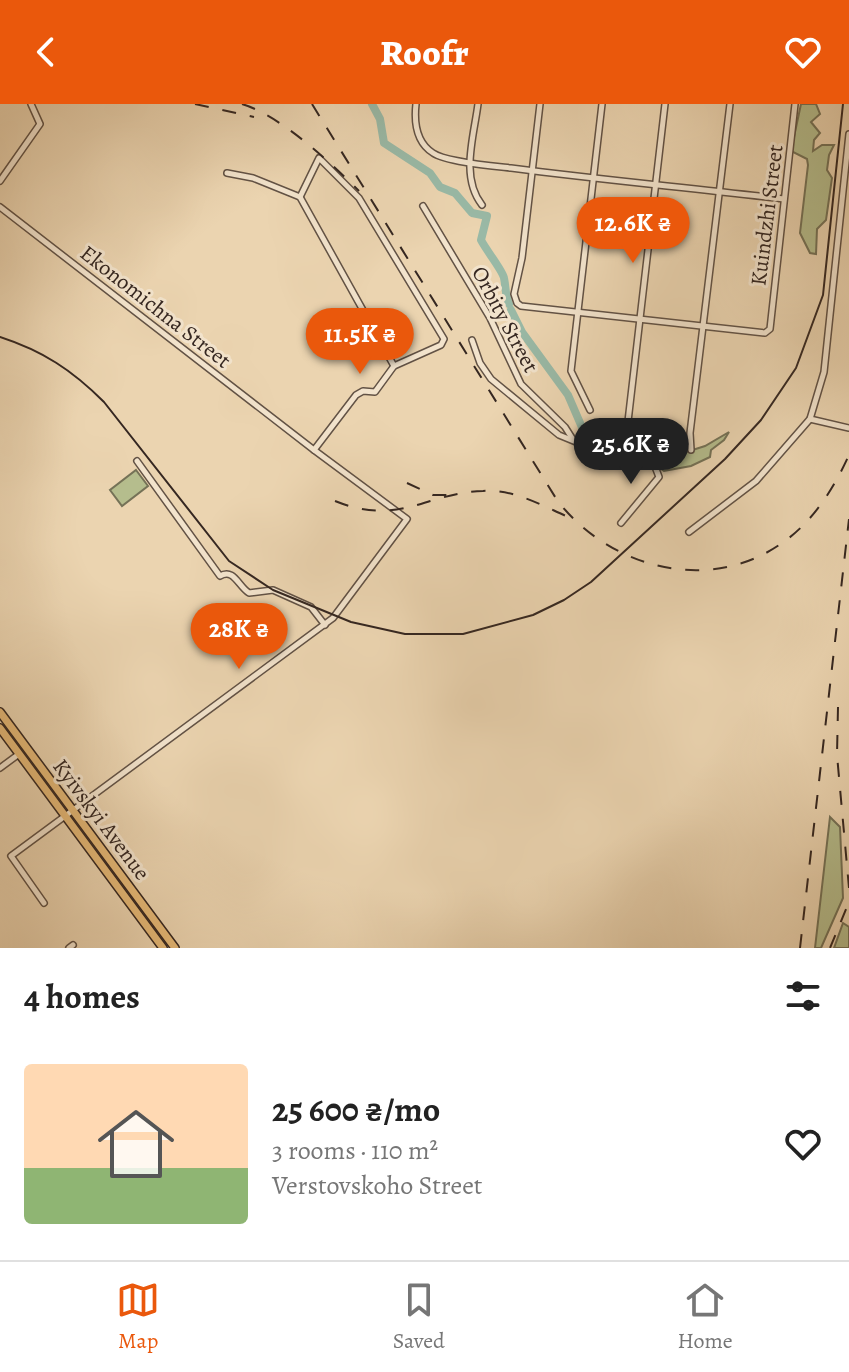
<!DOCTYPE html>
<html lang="en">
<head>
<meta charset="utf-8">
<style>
	body { margin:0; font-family:Alegreya,serif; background:#f2f2f2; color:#222; height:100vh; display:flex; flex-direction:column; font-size:30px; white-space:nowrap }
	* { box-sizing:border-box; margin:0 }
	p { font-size:26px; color:#767676 }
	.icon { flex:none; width:44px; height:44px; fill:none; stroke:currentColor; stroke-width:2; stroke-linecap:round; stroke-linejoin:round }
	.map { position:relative; height:844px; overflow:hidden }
	.side { display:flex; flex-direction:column; background:#fff; flex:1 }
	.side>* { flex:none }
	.price { position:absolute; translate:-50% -68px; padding:0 18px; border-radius:28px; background:#ea580c; color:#fff; font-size:26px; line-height:52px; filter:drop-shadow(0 2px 4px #0008) }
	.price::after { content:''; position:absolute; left:50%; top:48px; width:24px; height:18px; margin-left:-12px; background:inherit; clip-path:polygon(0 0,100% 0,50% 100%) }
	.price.current { background:#222; color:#fff }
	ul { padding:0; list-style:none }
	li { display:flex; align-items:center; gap:24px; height:200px; padding:0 24px }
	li+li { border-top:2px solid #e0e0e0 }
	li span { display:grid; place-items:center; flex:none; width:224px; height:160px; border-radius:8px; color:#555 }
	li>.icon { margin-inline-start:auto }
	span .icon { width:96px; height:96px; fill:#fffc; stroke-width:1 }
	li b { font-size:34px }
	h2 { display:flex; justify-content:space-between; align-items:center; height:96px; padding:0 24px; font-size:34px }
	header { display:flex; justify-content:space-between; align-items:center; height:104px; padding:0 24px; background:#ea580c; color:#fff; font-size:36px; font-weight:800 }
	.tabs { display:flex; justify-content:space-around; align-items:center; height:112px; border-top:2px solid #e0e0e0; background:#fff; font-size:22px; color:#767676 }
	.tabs a { display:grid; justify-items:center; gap:4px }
	.tabs .current { color:#ea580c }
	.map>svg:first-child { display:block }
	.green { fill:#b5bd8d; stroke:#757257; stroke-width:2 }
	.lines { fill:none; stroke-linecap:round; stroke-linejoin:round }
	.river { stroke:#99b9a6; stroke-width:8 }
	.minor-casing { stroke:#625245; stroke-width:8 }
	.major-casing { stroke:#352721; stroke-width:10 }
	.minor { stroke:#f2e3cc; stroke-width:5 }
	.major { stroke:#e6ba78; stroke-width:7 }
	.tram { stroke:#352721; stroke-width:2 }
	.rail { stroke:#352721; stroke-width:2; stroke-dasharray:14 14; stroke-linecap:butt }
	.labels { text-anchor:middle; stroke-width:6; stroke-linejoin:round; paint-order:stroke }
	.street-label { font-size:22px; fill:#352721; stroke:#f2e3cc }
</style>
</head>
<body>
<header><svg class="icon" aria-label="back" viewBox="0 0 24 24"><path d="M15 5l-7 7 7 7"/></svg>Roofr<svg class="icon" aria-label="heart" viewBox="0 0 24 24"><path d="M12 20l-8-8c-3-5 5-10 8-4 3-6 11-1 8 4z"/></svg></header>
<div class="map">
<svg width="849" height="844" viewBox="0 0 849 844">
	<rect width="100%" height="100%" fill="#ebd4b0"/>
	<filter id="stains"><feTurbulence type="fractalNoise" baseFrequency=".0025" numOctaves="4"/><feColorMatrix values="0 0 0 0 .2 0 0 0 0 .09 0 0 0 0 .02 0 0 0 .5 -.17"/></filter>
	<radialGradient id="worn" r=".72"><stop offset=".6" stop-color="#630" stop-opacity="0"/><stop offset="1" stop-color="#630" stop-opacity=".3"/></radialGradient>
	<g class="green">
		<path d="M 801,0 L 816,0 L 820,10 L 811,18 L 820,29 L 814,36 L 813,47 L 822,41 L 834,41 L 829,51 L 827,66 L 832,74 L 826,116 L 817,125 L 816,150 L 810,149 L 800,129 L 808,61 L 807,55 L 791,47 Z"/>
		<path d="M 729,328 L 724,336 L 711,346 L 710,353 L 691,362 L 664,367 L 661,365 L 667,354 L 705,342 Z"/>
		<path d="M 136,366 L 148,382 L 122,402 L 110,386 Z"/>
		<path d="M 830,713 L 840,723 L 843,794 L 821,844 L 815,844 Z"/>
		<path d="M 843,819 L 849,823 L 849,844 L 834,844 Z"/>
	</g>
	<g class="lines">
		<g class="river">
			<path d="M 372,0 L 380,15 L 384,39 L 430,69 L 440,83 L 455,89 L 472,109 L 487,112 L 481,136 C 486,146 503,167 504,174 C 506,183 505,191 509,200"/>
			<path d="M 511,206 L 522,228 L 568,291 L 587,335"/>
		</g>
		<g class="minor-casing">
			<g id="minor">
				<path d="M 416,0 C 414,18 416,38 433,49 C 446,58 493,62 511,64 C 602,76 693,84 784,95"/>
				<path d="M 478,0 C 474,32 460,73 482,101"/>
				<path d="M 540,0 L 522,154 L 514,190 L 517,199 L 521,202 L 765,229 L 770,225 L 795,0"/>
				<path d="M 227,69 L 253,74 L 300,93 L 394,262"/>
				<path d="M 0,77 L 40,20 L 31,0"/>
				<path d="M 300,93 L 319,54 L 359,94 L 444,235 L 441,241 L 394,262 L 375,288 L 363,287 L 356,291 L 314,346"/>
				<path d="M 423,102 L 490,214 L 521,280 L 565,323 L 572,334"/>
				<path d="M 0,103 L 314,346 L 407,415 L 333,514 L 11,752 L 44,799"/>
				<path d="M 472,236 L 480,259 L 491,275 L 559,331 L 598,347 L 623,352 L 644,351 L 654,360 L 659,373 L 621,419"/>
				<path d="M 590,306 L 571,267 L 602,0"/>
				<path d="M 810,315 L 849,324"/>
				<path d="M 691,346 L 690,329 L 730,0"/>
				<path d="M 615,351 L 627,326 L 665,0"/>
				<path d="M 137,357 L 220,472 C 234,464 238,482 249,489 L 273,486 L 311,503 L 325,521"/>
				<path d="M 689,428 L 756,377 L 810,315 L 824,268 L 849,30"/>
				<path d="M 0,664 L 19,650"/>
				<path d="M 69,844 L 73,841"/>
			</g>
		</g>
		<g class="major-casing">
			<g id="major">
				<path d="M 0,608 L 175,844"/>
				<path d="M 0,624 L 163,844"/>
			</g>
		</g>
		<use href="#minor" class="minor"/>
		<use href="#major" class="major"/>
		<path class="tram" d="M 0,233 C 43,247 72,266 104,298 L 229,457 L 273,486 L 351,518 L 405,530 L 463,530 L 533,511 L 564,496 L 591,478 L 725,355 L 761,316 L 796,264 L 823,191 L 843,0"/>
		<g class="rail">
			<path d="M 195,0 L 254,13"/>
			<path d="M 242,0 C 281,12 330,58 359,87"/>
			<path d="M 312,0 L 557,396 C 609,464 709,491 782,439 C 813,418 834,384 849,351"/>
			<path d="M 407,379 L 433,391 L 448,391"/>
			<path d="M 335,397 C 400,423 424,389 483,387 C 513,385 539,400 566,412"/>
			<path d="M 838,603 L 837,651 L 849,784"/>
			<path d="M 800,844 L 849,415"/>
			<path d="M 830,844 L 849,798"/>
		</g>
	</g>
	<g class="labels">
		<g class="street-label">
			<text transform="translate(766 111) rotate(-83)" y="8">Kuindzhi Street</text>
			<text transform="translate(156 202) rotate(38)" y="8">Ekonomichna Street</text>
			<text transform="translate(506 215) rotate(62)" y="8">Orbity Street</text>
			<text transform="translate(102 715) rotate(53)" y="8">Kyivskyi Avenue</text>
		</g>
	</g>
	<rect width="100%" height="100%" filter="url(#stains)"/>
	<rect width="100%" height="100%" fill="url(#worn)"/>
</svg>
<b class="price" style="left:633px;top:161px">12.6K ₴</b>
<b class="price" style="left:360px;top:272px">11.5K ₴</b>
<b class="price current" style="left:631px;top:382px">25.6K ₴</b>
<b class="price" style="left:239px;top:567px">28K ₴</b>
</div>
<section class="side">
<h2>4 homes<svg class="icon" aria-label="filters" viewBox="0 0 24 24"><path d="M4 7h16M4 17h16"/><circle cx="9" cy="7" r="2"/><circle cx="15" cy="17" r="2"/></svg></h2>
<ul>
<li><span style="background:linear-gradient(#ffd9b3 65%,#8fb573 0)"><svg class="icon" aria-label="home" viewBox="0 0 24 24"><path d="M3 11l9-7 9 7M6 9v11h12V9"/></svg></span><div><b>25 600 ₴/mo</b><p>3 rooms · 110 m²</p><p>Verstovskoho Street</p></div><svg class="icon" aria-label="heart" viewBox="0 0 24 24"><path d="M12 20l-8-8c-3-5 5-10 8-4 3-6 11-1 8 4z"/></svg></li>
</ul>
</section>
<nav class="tabs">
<a class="current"><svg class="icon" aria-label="map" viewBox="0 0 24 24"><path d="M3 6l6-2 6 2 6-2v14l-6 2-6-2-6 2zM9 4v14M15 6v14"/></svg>Map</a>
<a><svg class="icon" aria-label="saved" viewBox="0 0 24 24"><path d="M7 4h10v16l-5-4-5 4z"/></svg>Saved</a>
<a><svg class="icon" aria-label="home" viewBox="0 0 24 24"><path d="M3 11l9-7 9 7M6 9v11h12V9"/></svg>Home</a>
</nav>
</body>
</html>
